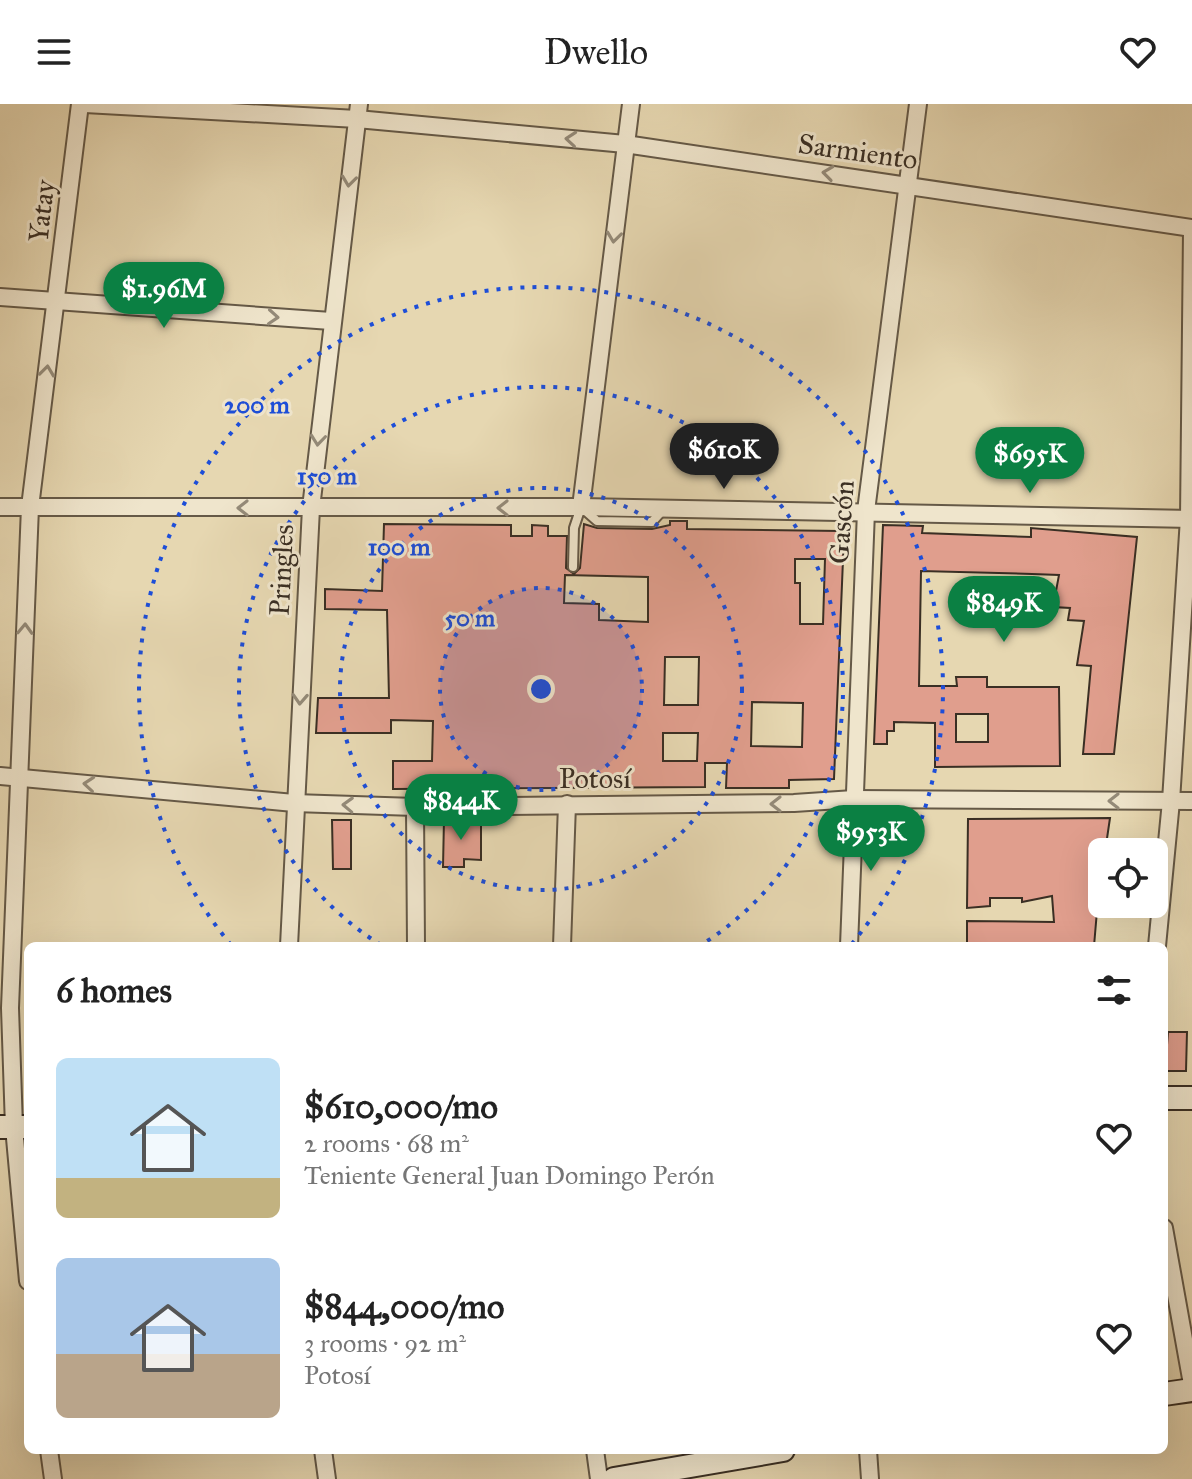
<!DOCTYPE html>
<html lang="en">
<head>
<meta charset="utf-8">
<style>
	body { margin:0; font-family:"IM FELL Great Primer",serif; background:#f2f2f2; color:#222; height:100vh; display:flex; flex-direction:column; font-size:30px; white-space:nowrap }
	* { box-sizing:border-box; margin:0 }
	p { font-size:26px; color:#767676 }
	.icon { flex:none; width:44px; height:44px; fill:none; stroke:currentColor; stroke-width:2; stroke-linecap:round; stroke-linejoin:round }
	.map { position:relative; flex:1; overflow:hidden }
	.panel { position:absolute; left:24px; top:838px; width:1144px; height:512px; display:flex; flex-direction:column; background:#fff; border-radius:12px; box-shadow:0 8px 32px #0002 }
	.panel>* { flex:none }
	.controls { position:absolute; left:1088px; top:734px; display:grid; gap:16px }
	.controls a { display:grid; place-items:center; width:80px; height:80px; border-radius:12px; background:#fff; box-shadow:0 8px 32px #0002; font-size:40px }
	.price { position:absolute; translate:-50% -68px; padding:0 18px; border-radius:28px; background:#0b8043; color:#fff; font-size:26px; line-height:52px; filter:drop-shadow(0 2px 4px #0008) }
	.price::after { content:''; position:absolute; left:50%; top:48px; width:24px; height:18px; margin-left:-12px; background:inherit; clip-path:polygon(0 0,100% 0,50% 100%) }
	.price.selected { background:#222; color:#fff }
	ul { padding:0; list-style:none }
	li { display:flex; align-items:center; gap:24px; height:200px; padding:0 32px }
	li span { display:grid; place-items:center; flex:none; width:224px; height:160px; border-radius:12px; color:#555 }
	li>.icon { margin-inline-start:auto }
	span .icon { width:96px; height:96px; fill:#fffc; stroke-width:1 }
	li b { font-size:34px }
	h2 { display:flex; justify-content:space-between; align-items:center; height:96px; padding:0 32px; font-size:34px }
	header { display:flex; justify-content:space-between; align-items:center; height:104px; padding:0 32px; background:#fff; font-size:36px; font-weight:600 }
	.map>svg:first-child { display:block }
	.building { fill:#e09e8d; stroke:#3a2f24; stroke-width:2; fill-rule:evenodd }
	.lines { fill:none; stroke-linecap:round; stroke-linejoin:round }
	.lane-casing { stroke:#655947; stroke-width:12 }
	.street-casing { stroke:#655947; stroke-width:20 }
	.secondary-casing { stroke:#3a2f24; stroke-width:26 }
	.lane { stroke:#efe5cc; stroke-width:8 }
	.street { stroke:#efe5cc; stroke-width:16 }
	.secondary { stroke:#efe5cc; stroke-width:22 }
	.oneway { stroke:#948a78 }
	.ring { fill:none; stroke:#1d4ed8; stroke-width:4; stroke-dasharray:4 8 }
	.labels { text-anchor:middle; stroke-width:6; stroke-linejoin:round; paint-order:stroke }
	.street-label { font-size:28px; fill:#3a2f24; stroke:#efe5cc }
	.centre { fill:#1d4ed8; stroke:#efe5cc; stroke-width:4 }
	.ring-label { font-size:24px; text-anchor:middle; font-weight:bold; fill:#1d4ed8; stroke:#efe5cc; stroke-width:6; stroke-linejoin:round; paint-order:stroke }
</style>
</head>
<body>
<header><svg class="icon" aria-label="menu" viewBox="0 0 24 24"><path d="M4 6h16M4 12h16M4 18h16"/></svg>Dwello<svg class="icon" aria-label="heart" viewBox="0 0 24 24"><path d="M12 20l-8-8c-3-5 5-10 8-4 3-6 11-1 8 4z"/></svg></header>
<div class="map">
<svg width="1192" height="1375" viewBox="0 0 1192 1375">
	<rect width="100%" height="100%" fill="#e6d7b1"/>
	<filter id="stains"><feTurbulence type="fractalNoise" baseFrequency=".0025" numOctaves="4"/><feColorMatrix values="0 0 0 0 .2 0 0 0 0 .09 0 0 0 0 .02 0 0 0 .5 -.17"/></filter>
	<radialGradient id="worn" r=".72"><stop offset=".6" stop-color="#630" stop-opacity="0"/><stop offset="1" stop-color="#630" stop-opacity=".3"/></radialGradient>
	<g class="building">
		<path d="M 670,417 L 687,417 L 687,425 L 841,427 L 844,431 L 834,675 L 789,676 L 789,684 L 726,684 L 727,659 L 705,659 L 705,683 L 393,685 L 393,657 L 432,657 L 433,617 L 391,616 L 391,629 L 316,629 L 318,594 L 389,594 L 387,506 L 325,505 L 325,485 L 382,487 L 384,420 L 511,421 L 511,432 L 532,432 L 532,421 L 548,422 L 548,432 L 567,432 L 566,464 L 574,470 L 580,464 L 584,420 L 597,424 L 652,425 L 670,421 ZM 795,455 L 825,455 L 823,520 L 800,520 L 800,479 L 795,479 ZM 565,471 L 648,473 L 648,518 L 599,516 L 599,500 L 564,499 ZM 665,553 L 699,553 L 698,601 L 664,601 ZM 752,598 L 803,599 L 802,643 L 751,642 ZM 663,629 L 698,629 L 697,657 L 663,657 Z"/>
		<path d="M 883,421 L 923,422 L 922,429 L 1031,433 L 1031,424 L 1137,433 L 1114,650 L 1083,650 L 1091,562 L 1077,561 L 1084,517 L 1068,516 L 1070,504 L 1053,503 L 1059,471 L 1032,470 L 921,467 L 919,582 L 957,582 L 956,573 L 987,573 L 987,583 L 1059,583 L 1060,662 L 935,663 L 935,619 L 894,618 L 894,627 L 887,627 L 887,640 L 874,640 ZM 956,610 L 988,610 L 988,638 L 956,638 Z"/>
		<path d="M 1110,714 L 1105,748 L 1102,748 L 1094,842 L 967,842 L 967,817 L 1054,818 L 1052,792 L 1022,798 L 1022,794 L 990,794 L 990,802 L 967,804 L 968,715 Z"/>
		<path d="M 444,715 L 481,715 L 481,756 L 464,755 L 464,763 L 443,763 Z"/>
		<path d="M 332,716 L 351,716 L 351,765 L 333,765 Z"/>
		<path d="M 1168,928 L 1187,928 L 1186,967 L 1165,967 Z"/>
	</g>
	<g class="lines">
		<g class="lane-casing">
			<path id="lane" d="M 573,463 L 574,424 L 581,403 L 597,417 L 652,418 L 662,407"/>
		</g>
		<g class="street-casing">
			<g id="street">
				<path d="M 85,0 L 357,15 L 625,40 L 1192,124"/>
				<path d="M 0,193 L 331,217"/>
				<path d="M 0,403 L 581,403 L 1192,415"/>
				<path d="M 581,403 L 631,0"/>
				<path d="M 0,672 L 294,699 L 415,703 L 794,699 L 854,695 L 1192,697"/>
				<path d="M 415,703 L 416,842"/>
				<path d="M 289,842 L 311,404 L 359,0"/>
				<path d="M 562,842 L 567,700"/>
				<path d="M 849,842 L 866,407 L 918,0"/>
				<path d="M 1157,842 L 1171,697 L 1189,414 L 1192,128"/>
				<path d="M 1164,1124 L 1192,1280"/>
				<path d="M 28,1177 L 14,1023 L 10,904 L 30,403 L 80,0"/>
				<path d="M 49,1346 L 53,1375"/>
				<path d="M 323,1346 L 327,1375"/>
				<path d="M 595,1346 L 599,1375"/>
				<path d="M 868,1346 L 870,1375"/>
			</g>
		</g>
		<g class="secondary-casing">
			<g id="secondary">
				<path d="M 1164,994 L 1192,994"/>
				<path d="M 0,1023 L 28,1023"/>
				<path d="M 1164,1290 L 1192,1286"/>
				<path d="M 614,1375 L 783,1346"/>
			</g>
		</g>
		<use href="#lane" class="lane"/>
		<use href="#street" class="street"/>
		<use href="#secondary" class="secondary"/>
	</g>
	<defs><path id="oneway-chevron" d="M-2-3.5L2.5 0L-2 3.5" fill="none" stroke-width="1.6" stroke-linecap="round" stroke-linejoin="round" transform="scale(2)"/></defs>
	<g class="oneway">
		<use href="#oneway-chevron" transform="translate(571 35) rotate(-175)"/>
		<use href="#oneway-chevron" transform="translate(828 69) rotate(-172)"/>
		<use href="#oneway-chevron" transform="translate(349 77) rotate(97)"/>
		<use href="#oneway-chevron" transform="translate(614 133) rotate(97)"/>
		<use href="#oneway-chevron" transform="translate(273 213) rotate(4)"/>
		<use href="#oneway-chevron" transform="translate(47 267) rotate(-83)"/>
		<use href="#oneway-chevron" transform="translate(318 336) rotate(96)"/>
		<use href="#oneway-chevron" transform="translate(243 404) rotate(-180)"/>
		<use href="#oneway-chevron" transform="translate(503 404) rotate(180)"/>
		<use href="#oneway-chevron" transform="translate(25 525) rotate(-88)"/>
		<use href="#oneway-chevron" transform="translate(300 595) rotate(93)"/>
		<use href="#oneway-chevron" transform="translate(89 680) rotate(-175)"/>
		<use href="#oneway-chevron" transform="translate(1114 697) rotate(-180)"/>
		<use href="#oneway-chevron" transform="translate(776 700) rotate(180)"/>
		<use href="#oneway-chevron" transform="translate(348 701) rotate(-178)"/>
	</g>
	<circle cx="541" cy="585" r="101" fill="#1d4ed8" fill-opacity=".12"/>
	<g class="ring">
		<circle cx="541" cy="585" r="101"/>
		<circle cx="541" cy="585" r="201"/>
		<path d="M381 841A302 302 0 1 1 701 841"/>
		<path d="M231 841A402 402 0 1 1 851 841"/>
	</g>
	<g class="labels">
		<g class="street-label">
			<text transform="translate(858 47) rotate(8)" y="10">Sarmiento</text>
			<text transform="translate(41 107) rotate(-83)" y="10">Yatay</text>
			<text transform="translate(841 418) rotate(-86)" y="10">Gascón</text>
			<text transform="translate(281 466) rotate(-87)" y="10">Pringles</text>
			<text x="595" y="684">Potosí</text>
		</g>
	</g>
	<circle cx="541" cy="585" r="12" class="centre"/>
	<g class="ring-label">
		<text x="257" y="309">200 m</text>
		<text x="327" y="380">150 m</text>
		<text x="399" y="451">100 m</text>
		<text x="470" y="522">50 m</text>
	</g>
	<rect width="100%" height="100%" filter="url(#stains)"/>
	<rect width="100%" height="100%" fill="url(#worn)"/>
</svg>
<div class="controls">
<a><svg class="icon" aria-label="locate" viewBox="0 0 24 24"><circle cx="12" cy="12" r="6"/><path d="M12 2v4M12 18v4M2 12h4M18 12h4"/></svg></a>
</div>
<b class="price" style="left:164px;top:226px">$1.96M</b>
<b class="price selected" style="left:724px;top:387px">$610K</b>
<b class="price" style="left:1030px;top:391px">$695K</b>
<b class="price" style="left:1004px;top:540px">$849K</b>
<b class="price" style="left:461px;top:738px">$844K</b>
<b class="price" style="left:871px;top:769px">$953K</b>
<section class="panel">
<h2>6 homes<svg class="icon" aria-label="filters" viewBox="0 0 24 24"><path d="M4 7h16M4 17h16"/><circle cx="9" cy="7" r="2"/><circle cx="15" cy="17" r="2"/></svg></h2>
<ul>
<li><span style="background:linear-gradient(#bfe0f5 75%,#c2b280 0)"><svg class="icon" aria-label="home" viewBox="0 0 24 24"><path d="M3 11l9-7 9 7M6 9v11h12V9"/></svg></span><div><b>$610,000/mo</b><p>2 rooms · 68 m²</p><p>Teniente General Juan Domingo Perón</p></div><svg class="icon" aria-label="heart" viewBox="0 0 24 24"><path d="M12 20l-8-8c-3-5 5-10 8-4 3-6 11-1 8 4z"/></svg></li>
<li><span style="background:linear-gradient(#a9c7e8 60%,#b9a48a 0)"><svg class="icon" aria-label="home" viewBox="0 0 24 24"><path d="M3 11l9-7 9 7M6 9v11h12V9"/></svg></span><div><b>$844,000/mo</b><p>3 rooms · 92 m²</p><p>Potosí</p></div><svg class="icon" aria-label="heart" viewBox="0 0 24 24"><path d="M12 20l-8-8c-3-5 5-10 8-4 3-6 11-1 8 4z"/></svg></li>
</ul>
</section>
</div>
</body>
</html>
